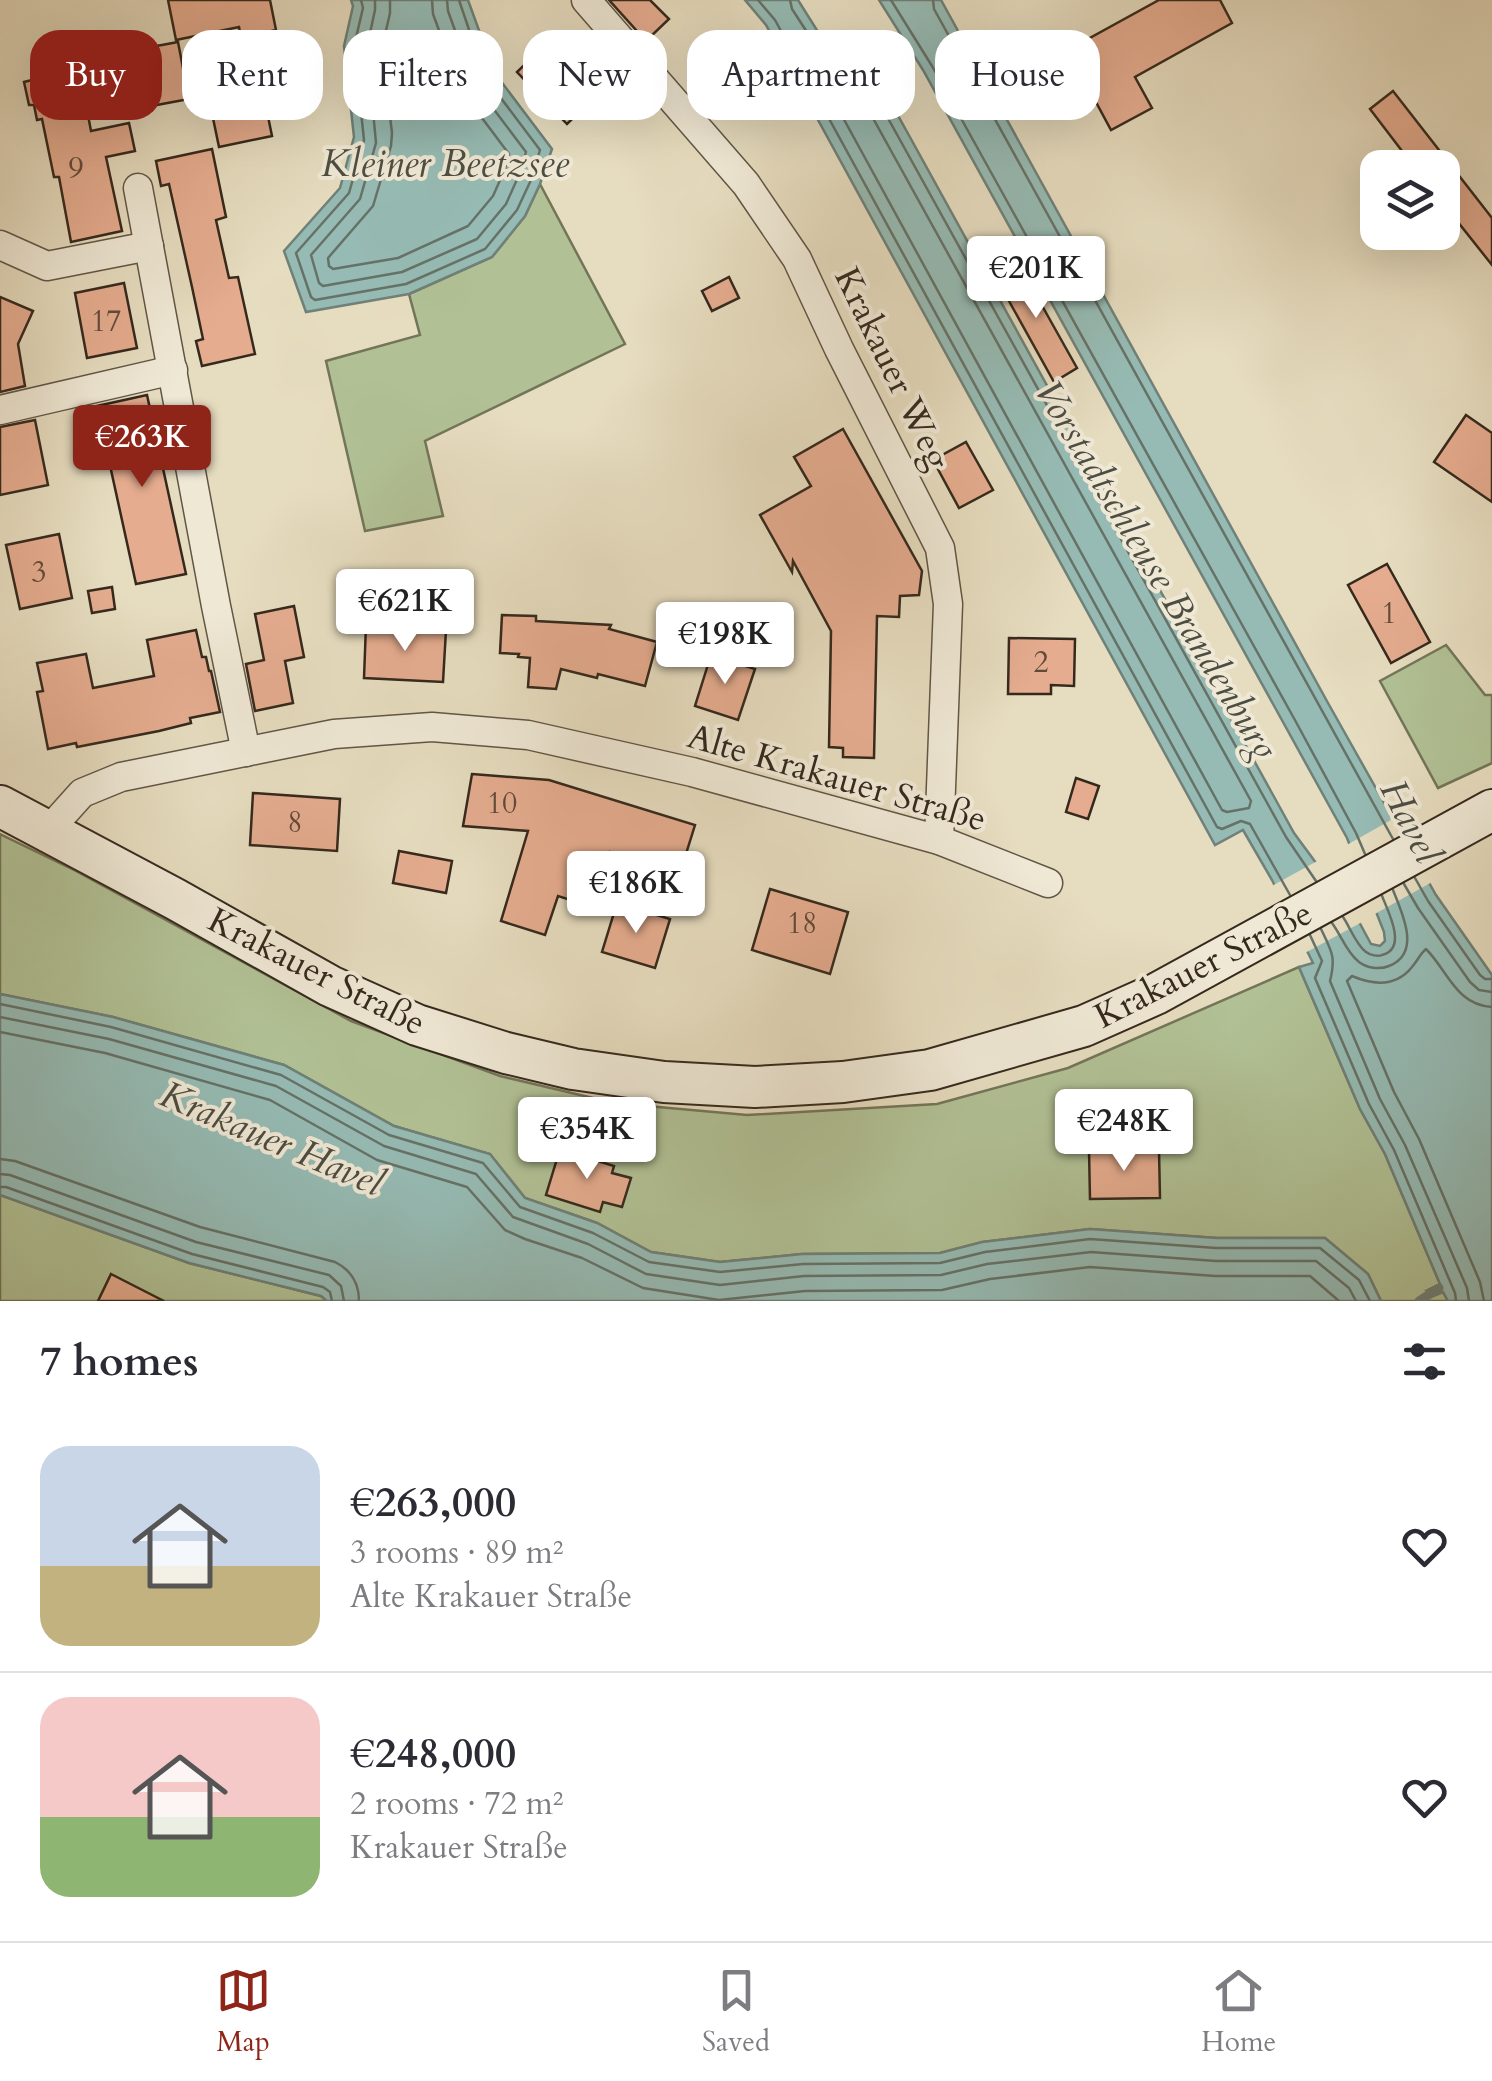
<!DOCTYPE html>
<html lang="en">
<head>
<meta charset="utf-8">
<style>
	body { margin:0; font-family:Cardo,serif; background:#f7f7f7; color:#2b2b33; height:100vh; display:flex; flex-direction:column; font-size:38px; white-space:nowrap }
	* { box-sizing:border-box; margin:0 }
	p { font-size:32px; color:#7c7c81 }
	.icon { flex:none; width:55px; height:55px; fill:none; stroke:currentColor; stroke-width:2; stroke-linecap:round; stroke-linejoin:round }
	.map { position:relative; height:1301px; overflow:hidden }
	.side { display:flex; flex-direction:column; background:#fff; flex:1 }
	.side>* { flex:none }
	.banner { position:absolute; left:30px; top:30px; width:1432px; height:90px; display:flex; gap:20px }
	.fabs { position:absolute; left:1360px; top:150px; display:grid; gap:20px }
	.fabs a { display:grid; place-items:center; width:100px; height:100px; border-radius:20px; background:#fff; box-shadow:0 10px 40px #0002; font-size:50px }
	.price { position:absolute; translate:-50% -85px; padding:0 22px; border-radius:10px; background:#fff; color:#222; font-size:32px; line-height:65px; filter:drop-shadow(0 2px 5px #0008) }
	.price::after { content:''; position:absolute; left:50%; top:60px; width:30px; height:22px; margin-left:-15px; background:inherit; clip-path:polygon(0 0,100% 0,50% 100%) }
	.price.current { background:#8f2418; color:#fff }
	ul { padding:0; list-style:none }
	li { display:flex; align-items:center; gap:30px; height:250px; padding:0 40px }
	li+li { border-top:2px solid #e1e1e2 }
	li span { display:grid; place-items:center; flex:none; width:280px; height:200px; border-radius:30px; color:#555 }
	li>.icon { margin-inline-start:auto }
	span .icon { width:120px; height:120px; fill:#fffc; stroke-width:1 }
	li b { font-size:42px }
	h2 { display:flex; justify-content:space-between; align-items:center; height:120px; padding:0 40px; font-size:42px }
	.pill { padding:0 35px; border-radius:30px; background:#fff; box-shadow:0 10px 40px #0002; font-size:35px; line-height:90px }
	.pill.current { background:#8f2418; color:#fff }
	.tab-bar { display:flex; justify-content:space-around; align-items:center; height:140px; border-top:2px solid #e1e1e2; background:#fff; font-size:28px; color:#7c7c81 }
	.tab-bar a { display:grid; justify-items:center; gap:5px }
	.tab-bar .current { color:#8f2418 }
	.map>svg:first-child { display:block }
	.green { fill:#b1c195; stroke:#737559; stroke-width:2.5 }
	.water { fill:#96bbb4; stroke:#6f8178; stroke-width:2.5 }
	.pier { fill:#e6dcbf }
	.lines { fill:none; stroke-linecap:round; stroke-linejoin:round }
	.shore { stroke:#667268; stroke-width:2.5 }
	.stream { stroke:#6f8178; stroke-width:9 }
	.building { fill:#e5ac8f; stroke:#35291d; stroke-width:2.5 }
	.street-casing { stroke:#615646; stroke-width:31 }
	.secondary-casing { stroke:#35291d; stroke-width:44 }
	.street { stroke:#efe8d5; stroke-width:28 }
	.secondary { stroke:#efe8d5; stroke-width:40 }
	.labels { text-anchor:middle; stroke-width:8; stroke-linejoin:round; paint-order:stroke }
	.number-label { font-size:30px; fill:#614a3a }
	.street-label { font-size:35px; fill:#35291d; stroke:#efe8d5 }
	.water-label { font-size:38px; font-style:italic; fill:#4d4e43; stroke:#efe8d5 }
</style>
</head>
<body>
<div class="map">
<svg width="1492" height="1301" viewBox="0 0 1492 1301">
	<rect width="100%" height="100%" fill="#e6dcbf"/>
	<filter id="stains"><feTurbulence type="fractalNoise" baseFrequency=".002" numOctaves="4"/><feColorMatrix values="0 0 0 0 .2 0 0 0 0 .09 0 0 0 0 .02 0 0 0 .5 -.17"/></filter>
	<radialGradient id="worn" r=".72"><stop offset=".6" stop-color="#630" stop-opacity="0"/><stop offset="1" stop-color="#630" stop-opacity=".3"/></radialGradient>
	<g class="green">
		<path d="M 540,184 L 625,344 L 425,441 L 443,516 L 365,531 L 326,361 L 420,335 L 409,294 L 492,257 L 525,216 Z"/>
		<path d="M 1446,645 L 1485,695 L 1492,695 L 1492,763 L 1438,788 L 1380,681 Z"/>
		<path d="M 0,834 L 76,871 L 351,1021 L 500,1076 L 614,1103 L 747,1115 L 937,1104 L 1068,1068 L 1299,967 L 1360,1109 L 1385,1154 L 1440,1284 L 1428,1290 L 1443,1292 L 1448,1301 L 1381,1301 L 1368,1274 L 1325,1238 L 1217,1238 L 1090,1229 L 983,1242 L 940,1253 L 802,1254 L 720,1262 L 651,1252 L 597,1223 L 525,1198 L 490,1154 L 394,1126 L 284,1065 L 113,1017 L 0,994 Z"/>
		<path d="M 0,1195 L 189,1263 L 321,1296 L 327,1301 L 0,1301 Z"/>
	</g>
	<g class="water">
		<path d="M 351,0 L 468,0 L 494,72 L 552,149 L 540,184 L 525,216 L 492,257 L 409,294 L 306,312 L 284,251 L 340,188 L 354,137 L 344,46 L 353,6 Z"/>
		<path d="M 745,0 L 798,0 L 825,43 L 844,31 L 853,34 L 1294,833 L 1358,920 L 1371,944 L 1380,946 L 1385,941 L 1384,932 L 1347,838 L 923,70 L 879,0 L 941,0 L 1328,703 L 1436,895 L 1492,975 L 1492,1301 L 1448,1301 L 1443,1292 L 1431,1297 L 1428,1290 L 1440,1284 L 1385,1154 L 1360,1109 L 1299,967 L 1313,963 L 1272,880 L 1243,830 L 1215,845 L 766,25 Z"/>
		<path d="M 0,994 L 113,1017 L 284,1065 L 394,1126 L 490,1154 L 525,1198 L 597,1223 L 651,1252 L 720,1262 L 802,1254 L 940,1253 L 982,1242 L 1090,1229 L 1217,1238 L 1325,1238 L 1368,1274 L 1381,1301 L 327,1301 L 321,1296 L 189,1263 L 0,1195 Z"/>
	</g>
	<g class="pier">
		<path d="M 1398,816 L 1434,881 L 1373,915 L 1345,846 Z"/>
		<path d="M 1319,860 L 1364,921 L 1303,954 L 1270,887 Z"/>
	</g>
	<g class="lines">
		<g class="shore">
			<path d="M 361,0 L 363,8 L 354,46 L 364,140 L 349,193 L 296,253 L 311,297 L 315,300 L 406,284 L 485,249 L 517,210 L 531,180 L 540,150 L 485,77 L 459,0"/>
			<path d="M 375,0 L 375,10 L 367,47 L 376,143 L 360,199 L 311,255 L 319,283 L 323,286 L 402,272 L 477,239 L 506,204 L 519,175 L 526,152 L 474,83 L 448,11 L 447,0"/>
			<path d="M 390,0 L 390,13 L 382,48 L 392,133 L 391,146 L 373,206 L 328,258 L 329,266 L 333,269 L 398,258 L 468,226 L 493,196 L 505,169 L 509,154 L 461,90 L 433,14 L 432,0"/>
			<path d="M 758,0 L 775,20 L 1217,827 L 1222,829 L 1241,821 L 1250,824 L 1290,895"/>
			<path d="M 790,0 L 792,9 L 818,49 L 827,52 L 842,44 L 848,46 L 1286,837 L 1316,881"/>
			<path d="M 891,0 L 932,66 L 1296,722 L 1356,833 L 1365,854"/>
			<path d="M 933,0 L 934,9 L 1393,839"/>
			<path d="M 838,61 L 843,64 L 1251,801 L 1249,808 L 1227,812 L 1222,810 L 818,72 L 820,65 Z"/>
			<path d="M 1415,878 L 1428,901 L 1480,975 L 1485,979 L 1492,979"/>
			<path d="M 1404,884 L 1418,908 L 1470,982 L 1479,990 L 1492,992"/>
			<path d="M 1343,917 C 1350,927 1356,945 1366,952 C 1370,955 1378,957 1382,955 C 1408,949 1388,911 1382,896"/>
			<path d="M 1332,923 C 1341,935 1347,953 1359,962 C 1367,968 1379,970 1389,966 C 1422,953 1402,913 1393,890"/>
			<path d="M 1321,929 C 1332,952 1336,957 1330,981 L 1380,1099 L 1405,1145 L 1467,1288 L 1469,1301"/>
			<path d="M 1310,935 L 1322,961 L 1315,978 L 1369,1104 L 1394,1150 L 1455,1293 L 1456,1301"/>
			<path d="M 0,1004 L 111,1027 L 281,1075 L 389,1135 L 483,1163 L 520,1207 L 593,1233 L 649,1262 L 720,1272 L 803,1264 L 940,1263 L 985,1252 L 1090,1239 L 1216,1248 L 1320,1248 L 1359,1280 L 1370,1301"/>
			<path d="M 0,1017 L 109,1039 L 276,1086 L 384,1146 L 476,1174 L 513,1217 L 588,1244 L 646,1274 L 720,1285 L 804,1276 L 941,1275 L 987,1264 L 1091,1252 L 1216,1261 L 1316,1261 L 1349,1288 L 1356,1301"/>
			<path d="M 0,1032 L 105,1053 L 270,1100 L 377,1160 L 467,1187 L 505,1230 L 525,1239 L 582,1258 L 643,1288 L 719,1300 L 805,1291 L 942,1290 L 990,1279 L 1090,1267 L 1215,1276 L 1310,1276 L 1339,1301"/>
			<path d="M 0,1159 L 15,1161 L 200,1227 L 335,1262 C 351,1270 359,1283 359,1301"/>
			<path d="M 0,1174 L 10,1175 L 196,1242 L 329,1275 L 341,1286 L 344,1301"/>
			<path d="M 0,1187 L 6,1187 L 192,1254 L 323,1287 L 330,1292 L 332,1301"/>
			<path d="M 1484,1301 L 1480,1282 L 1419,1139 L 1394,1092 L 1347,981 L 1352,976 C 1373,985 1396,987 1412,967 C 1418,960 1420,954 1426,949 C 1448,971 1456,1005 1492,1007"/>
		</g>
		<path class="stream" d="M 1419,1301 L 1439,1288"/>
	</g>
	<g class="building">
		<path d="M 168,0 L 270,0 L 276,30 L 241,38 L 239,27 L 176,40 Z"/>
		<path d="M 609,0 L 650,0 L 669,19 L 646,41 Z"/>
		<path d="M 1159,0 L 1220,0 L 1232,23 L 1135,77 L 1152,108 L 1111,130 L 1068,50 Z"/>
		<path d="M 73,36 L 91,131 L 129,123 L 135,151 L 106,157 L 122,231 L 71,242 L 59,177 L 54,177 L 42,119 L 37,120 L 34,105 L 29,105 L 24,82 L 44,77 L 38,43 Z"/>
		<path d="M 550,40 L 600,92 L 567,124 L 517,72 Z"/>
		<path d="M 178,42 L 189,99 L 146,107 L 135,50 Z"/>
		<path d="M 262,87 L 272,136 L 219,147 L 209,99 Z"/>
		<path d="M 1393,91 L 1492,218 L 1492,265 L 1442,202 L 1442,168 L 1415,168 L 1370,109 Z"/>
		<path d="M 212,149 L 226,217 L 216,220 L 229,278 L 238,277 L 255,354 L 202,366 L 196,341 L 203,339 L 192,287 L 169,184 L 161,186 L 156,161 Z"/>
		<path d="M 1017,261 L 1077,368 L 1054,382 L 994,274 Z"/>
		<path d="M 729,277 L 739,298 L 712,311 L 702,291 Z"/>
		<path d="M 124,283 L 137,348 L 87,358 L 75,293 Z"/>
		<path d="M 0,297 L 33,311 L 18,344 L 25,386 L 0,392 Z"/>
		<path d="M 147,395 L 186,574 L 136,584 L 97,406 Z"/>
		<path d="M 1466,415 L 1492,433 L 1492,502 L 1434,462 Z"/>
		<path d="M 35,420 L 48,485 L 0,495 L 0,427 Z"/>
		<path d="M 843,429 L 922,571 L 919,595 L 900,596 L 899,617 L 877,616 L 874,758 L 843,757 L 843,748 L 829,747 L 831,631 L 793,561 L 792,572 L 760,515 L 811,486 L 794,457 Z"/>
		<path d="M 966,442 L 993,490 L 959,508 L 933,460 Z"/>
		<path d="M 59,534 L 72,598 L 20,609 L 6,545 Z"/>
		<path d="M 1387,564 L 1430,642 L 1391,663 L 1348,585 Z"/>
		<path d="M 112,587 L 115,609 L 92,613 L 88,591 Z"/>
		<path d="M 294,606 L 304,657 L 285,661 L 293,703 L 255,711 L 246,664 L 264,660 L 255,614 Z"/>
		<path d="M 502,615 L 536,616 L 536,621 L 611,625 L 609,629 L 657,642 L 645,686 L 598,674 L 597,678 L 561,669 L 556,689 L 528,687 L 530,658 L 518,657 L 519,654 L 500,653 Z"/>
		<path d="M 366,625 L 446,630 L 443,682 L 364,678 Z"/>
		<path d="M 196,630 L 202,657 L 206,657 L 209,671 L 211,671 L 220,712 L 190,718 L 191,723 L 159,731 L 77,747 L 76,743 L 48,749 L 37,692 L 43,691 L 37,663 L 86,654 L 93,688 L 154,676 L 147,640 Z"/>
		<path d="M 1009,638 L 1075,639 L 1074,686 L 1051,685 L 1051,694 L 1008,694 Z"/>
		<path d="M 711,655 L 755,669 L 738,720 L 695,706 Z"/>
		<path d="M 472,774 L 549,780 L 695,825 L 680,873 L 610,852 L 593,907 L 558,896 L 545,935 L 501,921 L 528,831 L 463,826 Z"/>
		<path d="M 1076,778 L 1099,786 L 1088,819 L 1066,812 Z"/>
		<path d="M 253,793 L 340,799 L 337,851 L 250,845 Z"/>
		<path d="M 399,851 L 452,861 L 446,893 L 393,883 Z"/>
		<path d="M 770,889 L 848,912 L 830,974 L 752,950 Z"/>
		<path d="M 617,903 L 670,919 L 655,968 L 602,952 Z"/>
		<path d="M 560,1149 L 614,1166 L 612,1173 L 631,1178 L 622,1207 L 603,1202 L 600,1212 L 546,1195 Z"/>
		<path d="M 1089,1150 L 1159,1150 L 1160,1198 L 1090,1199 Z"/>
		<path d="M 111,1274 L 164,1301 L 98,1301 Z"/>
	</g>
	<g class="lines">
		<g class="street-casing">
			<g id="street">
				<path d="M 586,0 L 746,184 L 797,259 L 839,349 L 940,548 L 948,604 L 939,840"/>
				<path d="M 138,188 L 216,606 L 246,752"/>
				<path d="M 0,245 L 47,266 L 149,246"/>
				<path d="M 0,410 L 173,370"/>
				<path d="M 47,832 L 82,793 L 121,777 L 334,734 L 432,727 L 528,735 L 692,772 L 939,840 L 1048,883"/>
			</g>
		</g>
		<g class="secondary-casing">
			<path id="secondary" d="M 0,806 L 175,899 L 330,986 L 417,1025 L 506,1053 L 573,1069 L 664,1082 L 755,1087 L 843,1082 L 930,1070 L 1084,1026 L 1156,994 L 1492,810"/>
		</g>
		<use href="#street" class="street"/>
		<use href="#secondary" class="secondary"/>
	</g>
	<g class="labels">
		<g class="number-label">
			<text x="76" y="178">9</text>
			<text x="106" y="331">17</text>
			<text x="39" y="582">3</text>
			<text x="1389" y="623">1</text>
			<text x="1041" y="672">2</text>
			<text x="502" y="813">10</text>
			<text x="295" y="832">8</text>
			<text x="802" y="933">18</text>
		</g>
		<g class="street-label">
			<text transform="translate(893 368) rotate(64)" y="12">Krakauer Weg</text>
			<text transform="translate(837 777) rotate(16)" y="12">Alte Krakauer Straße</text>
			<text transform="translate(1203 964) rotate(-27)" y="12">Krakauer Straße</text>
			<text transform="translate(317 971) rotate(27)" y="12">Krakauer Straße</text>
		</g>
		<g class="water-label">
			<text x="445" y="176">Kleiner Beetzsee</text>
			<text transform="translate(1157 569) rotate(59)" y="13">Vorstadtschleuse Brandenburg</text>
			<text transform="translate(1411 821) rotate(63)" y="13">Havel</text>
			<text transform="translate(272 1138) rotate(23)" y="13">Krakauer Havel</text>
		</g>
	</g>
	<rect width="100%" height="100%" filter="url(#stains)"/>
	<rect width="100%" height="100%" fill="url(#worn)"/>
</svg>
<div class="fabs">
<a><svg class="icon" aria-label="layers" viewBox="0 0 24 24"><path d="M12 4l9 5-9 5-9-5zM3 14l9 5 9-5"/></svg></a>
</div>
<b class="price" style="left:1036px;top:321px">€201K</b>
<b class="price current" style="left:142px;top:490px">€263K</b>
<b class="price" style="left:405px;top:654px">€621K</b>
<b class="price" style="left:725px;top:687px">€198K</b>
<b class="price" style="left:636px;top:936px">€186K</b>
<b class="price" style="left:1124px;top:1174px">€248K</b>
<b class="price" style="left:587px;top:1182px">€354K</b>
<div class="banner">
<a class="pill current">Buy</a>
<a class="pill">Rent</a>
<a class="pill">Filters</a>
<a class="pill">New</a>
<a class="pill">Apartment</a>
<a class="pill">House</a>
</div>
</div>
<section class="side">
<h2>7 homes<svg class="icon" aria-label="filters" viewBox="0 0 24 24"><path d="M4 7h16M4 17h16"/><circle cx="9" cy="7" r="2"/><circle cx="15" cy="17" r="2"/></svg></h2>
<ul>
<li><span style="background:linear-gradient(#c9d6e8 60%,#c2b280 0)"><svg class="icon" aria-label="home" viewBox="0 0 24 24"><path d="M3 11l9-7 9 7M6 9v11h12V9"/></svg></span><div><b>€263,000</b><p>3 rooms · 89 m²</p><p>Alte Krakauer Straße</p></div><svg class="icon" aria-label="heart" viewBox="0 0 24 24"><path d="M12 20l-8-8c-3-5 5-10 8-4 3-6 11-1 8 4z"/></svg></li>
<li><span style="background:linear-gradient(#f6c9c9 60%,#8fb573 0)"><svg class="icon" aria-label="home" viewBox="0 0 24 24"><path d="M3 11l9-7 9 7M6 9v11h12V9"/></svg></span><div><b>€248,000</b><p>2 rooms · 72 m²</p><p>Krakauer Straße</p></div><svg class="icon" aria-label="heart" viewBox="0 0 24 24"><path d="M12 20l-8-8c-3-5 5-10 8-4 3-6 11-1 8 4z"/></svg></li>
</ul>
</section>
<nav class="tab-bar">
<a class="current"><svg class="icon" aria-label="map" viewBox="0 0 24 24"><path d="M3 6l6-2 6 2 6-2v14l-6 2-6-2-6 2zM9 4v14M15 6v14"/></svg>Map</a>
<a><svg class="icon" aria-label="saved" viewBox="0 0 24 24"><path d="M7 4h10v16l-5-4-5 4z"/></svg>Saved</a>
<a><svg class="icon" aria-label="home" viewBox="0 0 24 24"><path d="M3 11l9-7 9 7M6 9v11h12V9"/></svg>Home</a>
</nav>
</body>
</html>
